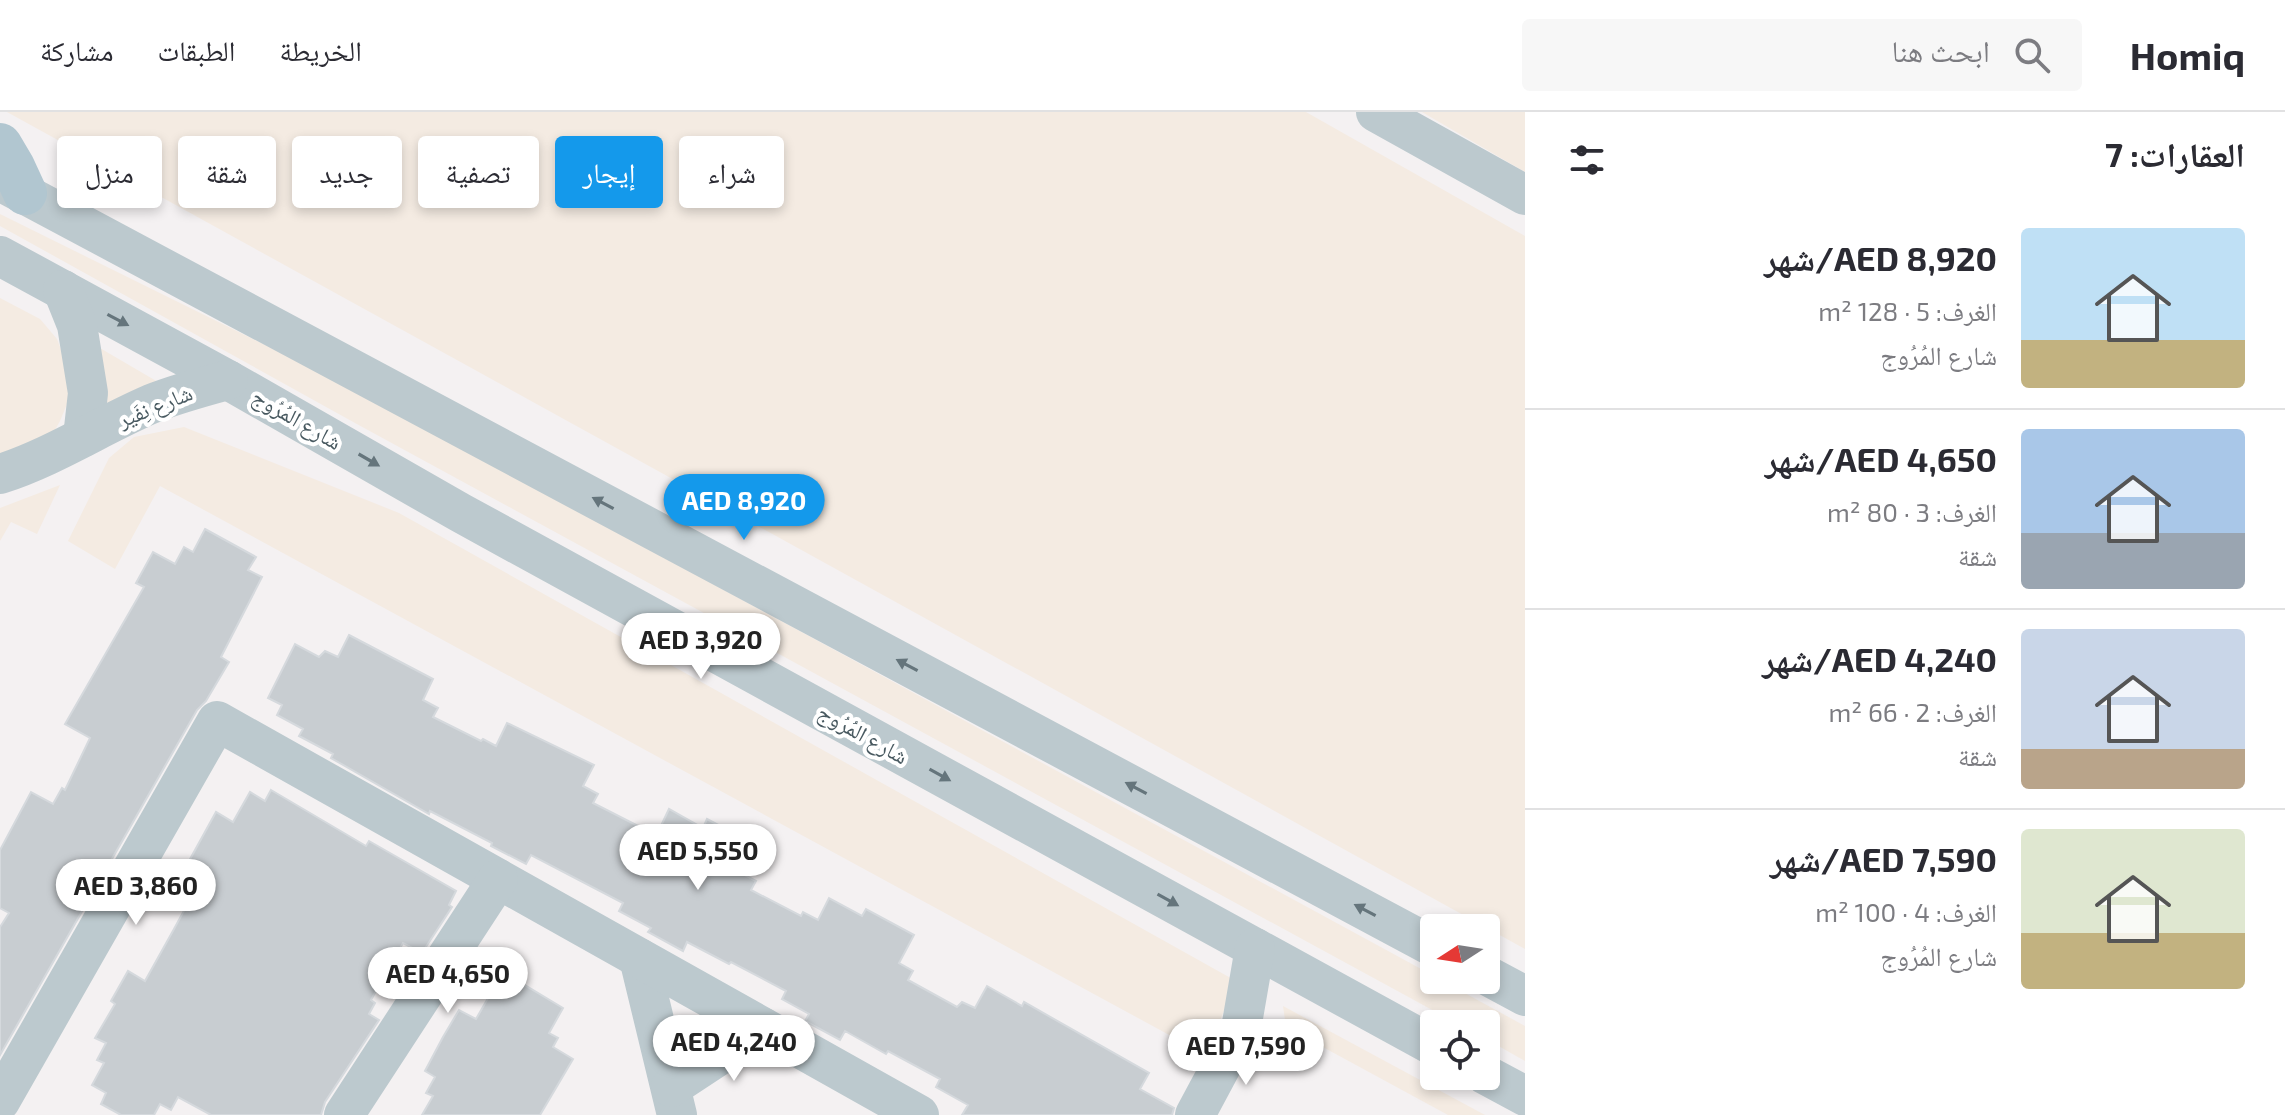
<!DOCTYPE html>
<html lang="ar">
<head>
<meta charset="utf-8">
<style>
	body { margin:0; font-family:"Exo 2","Noto Naskh Arabic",sans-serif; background:#f7f7f7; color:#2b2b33; direction:rtl; height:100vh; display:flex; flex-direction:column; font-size:30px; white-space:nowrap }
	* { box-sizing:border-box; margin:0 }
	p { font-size:26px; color:#7c7c81 }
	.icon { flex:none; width:44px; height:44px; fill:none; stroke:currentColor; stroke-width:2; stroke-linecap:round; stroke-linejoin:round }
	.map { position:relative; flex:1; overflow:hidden; direction:ltr }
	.drawer { display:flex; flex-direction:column; background:#fff; width:760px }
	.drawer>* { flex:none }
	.top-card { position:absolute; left:24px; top:24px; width:760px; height:72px; direction:rtl; display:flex; gap:16px }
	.needle { width:52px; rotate:258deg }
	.controls { position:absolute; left:1420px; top:802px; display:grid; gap:16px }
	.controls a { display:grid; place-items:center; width:80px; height:80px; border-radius:8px; background:#fff; box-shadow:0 4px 12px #0003; font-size:40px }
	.price { position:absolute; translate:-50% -68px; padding:0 18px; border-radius:28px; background:#fff; color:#222; font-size:26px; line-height:52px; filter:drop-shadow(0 2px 4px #0008) }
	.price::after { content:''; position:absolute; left:50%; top:48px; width:24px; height:18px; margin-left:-12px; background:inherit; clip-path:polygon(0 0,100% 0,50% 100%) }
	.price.selected { background:#1499eb; color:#fff }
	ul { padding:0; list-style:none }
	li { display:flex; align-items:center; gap:24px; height:200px; padding:0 40px }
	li+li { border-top:2px solid #e1e1e2 }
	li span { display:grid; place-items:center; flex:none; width:224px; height:160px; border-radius:8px; color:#555 }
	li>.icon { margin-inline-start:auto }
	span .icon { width:96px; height:96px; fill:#fffc; stroke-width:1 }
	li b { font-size:34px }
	h2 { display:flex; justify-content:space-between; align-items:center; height:96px; padding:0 40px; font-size:34px }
	.tag { padding:0 28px; border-radius:8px; background:#fff; box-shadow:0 4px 12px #0003; font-size:28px; line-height:72px }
	.tag.selected { background:#1499eb; color:#fff }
	header { display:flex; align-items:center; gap:48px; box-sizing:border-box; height:112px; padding:0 40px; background:#fff; border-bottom:2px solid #e1e1e2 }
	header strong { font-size:38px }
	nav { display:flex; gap:44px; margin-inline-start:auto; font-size:28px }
	.search { width:560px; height:72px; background:#f7f7f7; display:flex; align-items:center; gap:20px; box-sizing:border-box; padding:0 28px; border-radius:8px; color:#7c7c81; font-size:30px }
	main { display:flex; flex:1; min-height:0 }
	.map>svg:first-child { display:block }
	.sand { fill:#f4ebe2 }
	.building { fill:#c8cdd1; stroke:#d5d9dd; stroke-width:2 }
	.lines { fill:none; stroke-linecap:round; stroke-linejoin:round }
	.minor { stroke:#bcc9ce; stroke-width:40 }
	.major { stroke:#b1c6d0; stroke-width:44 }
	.oneway { fill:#65757c }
	.labels { text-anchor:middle; stroke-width:8; stroke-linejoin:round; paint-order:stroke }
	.street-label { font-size:22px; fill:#485960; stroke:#fff }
</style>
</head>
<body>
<header>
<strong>Homiq</strong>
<div class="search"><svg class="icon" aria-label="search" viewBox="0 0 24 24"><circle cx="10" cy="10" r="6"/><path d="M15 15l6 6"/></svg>ابحث هنا</div>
<nav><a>الخريطة</a><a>الطبقات</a><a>مشاركة</a></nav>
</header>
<main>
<section class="drawer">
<h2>العقارات: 7<svg class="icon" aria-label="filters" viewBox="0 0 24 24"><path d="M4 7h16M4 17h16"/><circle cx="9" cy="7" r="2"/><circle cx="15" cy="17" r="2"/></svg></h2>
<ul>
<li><span style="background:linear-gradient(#bfe0f5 70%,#c2b280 0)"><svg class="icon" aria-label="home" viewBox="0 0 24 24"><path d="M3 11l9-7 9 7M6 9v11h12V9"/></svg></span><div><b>AED 8,920/شهر</b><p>الغرف: 5 · 128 m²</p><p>شارع المُرُوج</p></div></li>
<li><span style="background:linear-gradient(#a9c7e8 65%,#9aa5b1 0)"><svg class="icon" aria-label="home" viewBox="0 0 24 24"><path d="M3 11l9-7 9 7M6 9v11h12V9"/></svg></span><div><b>AED 4,650/شهر</b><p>الغرف: 3 · 80 m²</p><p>شقة</p></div></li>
<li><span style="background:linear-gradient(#c9d6e8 75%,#b9a48a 0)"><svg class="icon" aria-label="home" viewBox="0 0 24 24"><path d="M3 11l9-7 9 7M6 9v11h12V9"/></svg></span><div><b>AED 4,240/شهر</b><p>الغرف: 2 · 66 m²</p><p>شقة</p></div></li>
<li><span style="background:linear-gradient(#dfe7d0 65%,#c2b280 0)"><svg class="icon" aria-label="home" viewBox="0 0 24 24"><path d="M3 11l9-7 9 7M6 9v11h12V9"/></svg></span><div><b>AED 7,590/شهر</b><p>الغرف: 4 · 100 m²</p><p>شارع المُرُوج</p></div></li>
</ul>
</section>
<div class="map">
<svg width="1525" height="1003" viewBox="0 0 1525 1003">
	<rect width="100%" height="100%" fill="#f4f1f2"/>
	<g class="sand">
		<path d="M 7,0 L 1306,0 L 1525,124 L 1525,837 Z"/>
		<path d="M 1422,0 L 1525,0 L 1525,60 Z"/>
		<path d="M 0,102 L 362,281 L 1434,864 L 1434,868 L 1441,868 L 1525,914 L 1525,949 L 1486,927 L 1486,912 L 1458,912 L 355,311 L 0,114 Z"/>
		<path d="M 0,186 L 40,207 L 57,227 L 70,261 L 72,280 L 60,309 L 47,332 L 0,356 Z"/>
		<path d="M 93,232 L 170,277 L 105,293 Z"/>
		<path d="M 184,315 L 399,401 L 1236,869 L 1206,943 L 160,374 L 115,457 L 68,429 L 109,346 L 134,325 Z"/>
		<path d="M 60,373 L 37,422 L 11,410 L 0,429 L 0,396 Z"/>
		<path d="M 1283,894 L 1485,1003 L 1448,1003 L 1286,915 Z"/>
	</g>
	<g class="building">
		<path d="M 205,417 L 256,445 L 248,458 L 262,465 L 221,545 L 229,550 L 206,589 L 197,598 L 0,943 L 0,815 L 9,801 L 0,796 L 0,738 L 31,680 L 53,692 L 62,676 L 65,678 L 90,626 L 65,612 L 144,475 L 136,471 L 153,440 L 175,452 L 184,435 L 193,440 Z"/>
		<path d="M 349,523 L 433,567 L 423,588 L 438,596 L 433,605 L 481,629 L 483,627 L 496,634 L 507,611 L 594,653 L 583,674 L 598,682 L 593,691 L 642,716 L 645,713 L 658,720 L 669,697 L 703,716 L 707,707 L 756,733 L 741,761 L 756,769 L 751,778 L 801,804 L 803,800 L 818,808 L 829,786 L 862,804 L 866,797 L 914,823 L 899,851 L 913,859 L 908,868 L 957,895 L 962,890 L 975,896 L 987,874 L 1022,894 L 1024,890 L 1149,961 L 1140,977 L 1174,996 L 1172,1003 L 962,1003 L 968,993 L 936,975 L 940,967 L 888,939 L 886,942 L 845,919 L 840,928 L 805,909 L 809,902 L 782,887 L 786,879 L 731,850 L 729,852 L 687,830 L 683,839 L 648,820 L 651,816 L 619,799 L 623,791 L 531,743 L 526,752 L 491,734 L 492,731 L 430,699 L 429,702 L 331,646 L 333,642 L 299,624 L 303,617 L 277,603 L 282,593 L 268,586 L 295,532 L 319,545 L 325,539 L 338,545 Z"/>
		<path d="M 271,678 L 366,734 L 369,729 L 456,779 L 449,793 L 452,795 L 422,841 L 403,831 L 371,888 L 375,891 L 369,902 L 379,908 L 325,990 L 321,1003 L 211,1003 L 178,985 L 171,998 L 160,992 L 154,1003 L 121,1003 L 101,992 L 106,981 L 92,973 L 104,951 L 97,948 L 106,931 L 95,926 L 115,892 L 111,889 L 128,859 L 145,869 L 174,817 L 186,795 L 179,791 L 188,775 L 178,769 L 216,700 L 233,710 L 250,680 L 265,689 Z"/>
		<path d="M 503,860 L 563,896 L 549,921 L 558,926 L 553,935 L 573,947 L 540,1003 L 422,1003 L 433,984 L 426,981 L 435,965 L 425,959 L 443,925 L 459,898 L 476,907 Z"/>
	</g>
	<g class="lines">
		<g class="minor">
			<path d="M 1376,0 L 1525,83"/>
			<path d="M 0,69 L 1434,835"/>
			<path d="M 0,144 L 228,268 L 461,401 L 1434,934"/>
			<path d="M 63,178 L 77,213 L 88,281 L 83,325"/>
			<path d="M 0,362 C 53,345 100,314 151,292 C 176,282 202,275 228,268"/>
			<path d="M 639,846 L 677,1003"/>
			<path d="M 1486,863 L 1525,884"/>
			<path d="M 1486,963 L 1525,984"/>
			<path d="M 671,975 L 762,915"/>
			<path d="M 0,989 L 217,609 L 919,1003"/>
			<path d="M 344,1003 L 498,767"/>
			<path d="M 1195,1003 L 1241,917 L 1255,836"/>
		</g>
		<path class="major" d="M 0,33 L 13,55 L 25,81"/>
	</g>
	<defs><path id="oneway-solid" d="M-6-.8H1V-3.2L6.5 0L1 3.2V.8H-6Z" transform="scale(2)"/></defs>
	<g class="oneway">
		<use href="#oneway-solid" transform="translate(118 208) rotate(28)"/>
		<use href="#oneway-solid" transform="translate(369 348) rotate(30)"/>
		<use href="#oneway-solid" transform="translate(603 391) rotate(-152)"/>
		<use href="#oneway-solid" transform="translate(907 553) rotate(-152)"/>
		<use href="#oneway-solid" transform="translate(940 663) rotate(29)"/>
		<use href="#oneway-solid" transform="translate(1136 676) rotate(-152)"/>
		<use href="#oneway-solid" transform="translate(1168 788) rotate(29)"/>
		<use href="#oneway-solid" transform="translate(1365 798) rotate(-152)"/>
	</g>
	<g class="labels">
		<g class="street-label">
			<text transform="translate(155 294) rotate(-22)" y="8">شارع نِفَير</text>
			<text transform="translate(297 307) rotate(30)" y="8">شارع المُرُوج</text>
			<text transform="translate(863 622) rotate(29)" y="8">شارع المُرُوج</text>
		</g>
	</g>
</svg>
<div class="controls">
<a><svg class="needle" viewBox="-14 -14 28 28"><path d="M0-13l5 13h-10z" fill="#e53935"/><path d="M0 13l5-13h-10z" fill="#7c7c81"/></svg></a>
<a><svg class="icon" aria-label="locate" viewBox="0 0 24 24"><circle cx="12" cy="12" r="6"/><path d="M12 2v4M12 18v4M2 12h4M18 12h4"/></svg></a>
</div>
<b class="price selected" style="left:744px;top:430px">AED 8,920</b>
<b class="price" style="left:701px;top:569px">AED 3,920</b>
<b class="price" style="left:698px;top:780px">AED 5,550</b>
<b class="price" style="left:136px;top:815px">AED 3,860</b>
<b class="price" style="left:448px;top:903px">AED 4,650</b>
<b class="price" style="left:734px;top:971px">AED 4,240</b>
<b class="price" style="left:1246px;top:975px">AED 7,590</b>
<div class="top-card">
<a class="tag">شراء</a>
<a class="tag selected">إيجار</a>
<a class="tag">تصفية</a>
<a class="tag">جديد</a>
<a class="tag">شقة</a>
<a class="tag">منزل</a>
</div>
</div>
</main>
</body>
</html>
